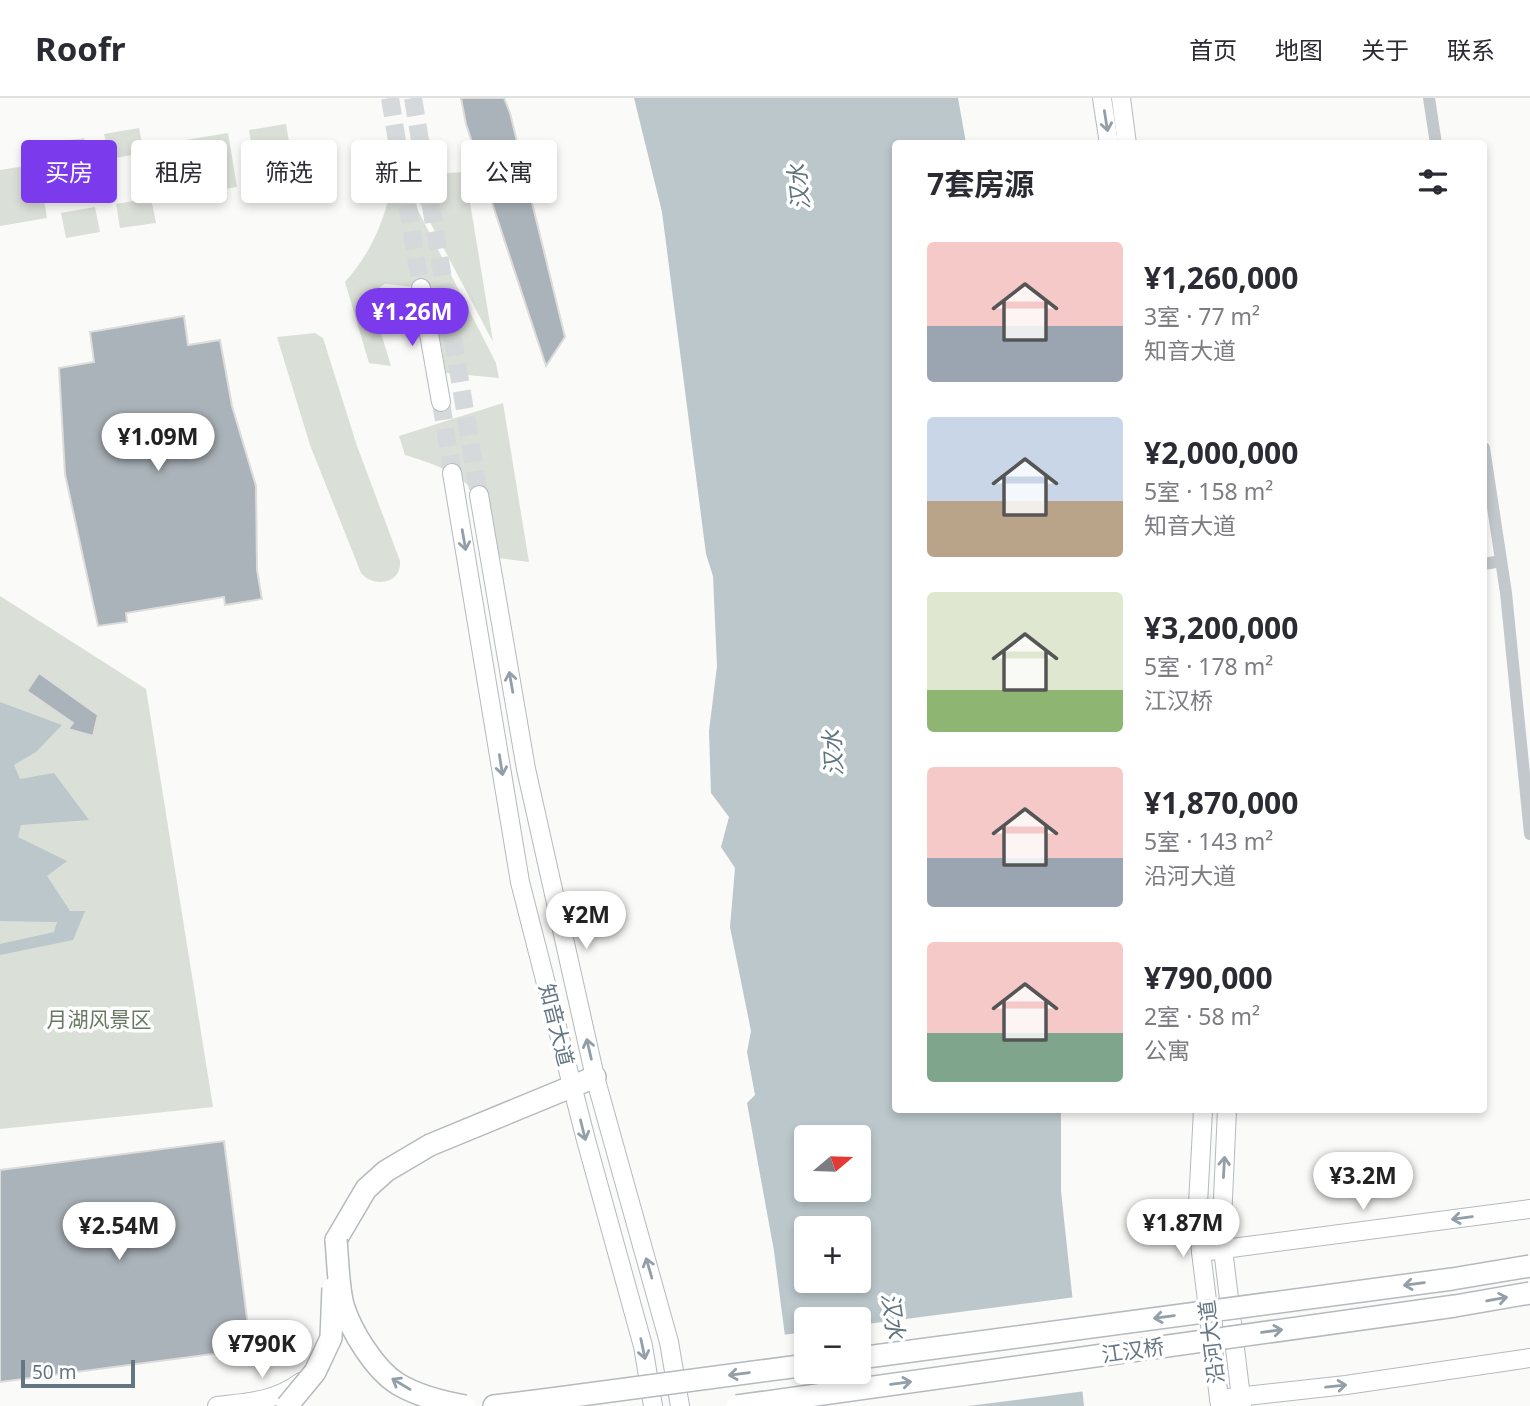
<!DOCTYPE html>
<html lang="zh">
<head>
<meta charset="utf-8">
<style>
	body { margin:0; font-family:"Noto Sans","Noto Sans SC",sans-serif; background:#f2f2f3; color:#2b2b33; height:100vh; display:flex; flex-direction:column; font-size:26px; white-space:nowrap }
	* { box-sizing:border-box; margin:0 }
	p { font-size:23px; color:#7c7c81 }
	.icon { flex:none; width:38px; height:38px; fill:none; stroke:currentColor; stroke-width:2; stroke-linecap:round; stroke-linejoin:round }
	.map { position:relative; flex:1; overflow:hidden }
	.sheet { position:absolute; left:892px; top:42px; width:595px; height:973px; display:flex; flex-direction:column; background:#fff; border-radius:7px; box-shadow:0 4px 10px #0003 }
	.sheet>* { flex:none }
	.banner { position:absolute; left:21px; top:42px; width:665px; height:63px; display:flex; gap:14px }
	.needle { width:46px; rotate:71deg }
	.tools { position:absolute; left:794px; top:1027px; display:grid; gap:14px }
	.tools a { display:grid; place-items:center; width:77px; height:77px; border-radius:7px; background:#fff; box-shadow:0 4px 10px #0003; font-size:35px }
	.scale { position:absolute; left:21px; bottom:18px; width:114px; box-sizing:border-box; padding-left:7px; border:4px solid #657683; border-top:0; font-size:19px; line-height:24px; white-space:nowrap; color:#657683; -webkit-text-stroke:5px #fff; paint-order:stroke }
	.price { position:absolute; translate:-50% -60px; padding:0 16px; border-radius:24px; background:#fff; color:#222; font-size:23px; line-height:46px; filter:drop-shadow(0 2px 4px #0008) }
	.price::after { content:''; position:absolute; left:50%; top:42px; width:21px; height:16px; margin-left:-10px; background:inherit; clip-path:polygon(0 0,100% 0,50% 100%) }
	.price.active { background:#7c3aed; color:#fff }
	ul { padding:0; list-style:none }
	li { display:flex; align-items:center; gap:21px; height:175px; padding:0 35px }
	li span { display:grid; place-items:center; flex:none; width:196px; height:140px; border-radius:7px; color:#555 }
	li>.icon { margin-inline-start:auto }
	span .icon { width:84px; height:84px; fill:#fffc; stroke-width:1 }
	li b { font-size:30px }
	h2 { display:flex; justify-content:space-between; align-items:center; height:84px; padding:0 35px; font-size:30px }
	.chip { padding:0 24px; border-radius:7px; background:#fff; box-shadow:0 4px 10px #0003; font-size:24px; line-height:63px }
	.chip.active { background:#7c3aed; color:#fff }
	header { display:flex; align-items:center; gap:42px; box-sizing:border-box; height:98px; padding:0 35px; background:#fff; border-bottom:2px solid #e1e1e2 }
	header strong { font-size:33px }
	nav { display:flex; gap:38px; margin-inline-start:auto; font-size:24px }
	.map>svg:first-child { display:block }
	.green { fill:#dadfd7 }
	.water { fill:#bbc7cb; fill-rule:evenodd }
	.pier { fill:#fafaf8 }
	.building { fill:#aab3b9; stroke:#dcdcda; stroke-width:2 }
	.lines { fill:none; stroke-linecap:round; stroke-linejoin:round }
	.secondary-tunnel { stroke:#d5d9db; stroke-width:18; stroke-dasharray:18 9; stroke-linecap:butt }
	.secondary-casing { stroke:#b3babf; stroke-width:20 }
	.primary-casing { stroke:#b5babe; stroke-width:24 }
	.minor { stroke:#c3c8cc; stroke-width:12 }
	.secondary { stroke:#fff; stroke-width:18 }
	.primary { stroke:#fff; stroke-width:21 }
	.primary-bridge-casing { stroke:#b5babe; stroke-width:24; stroke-linecap:butt }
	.primary-bridge { stroke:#fff; stroke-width:21 }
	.oneway { stroke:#939fa8 }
	.labels { text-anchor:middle; stroke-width:7; stroke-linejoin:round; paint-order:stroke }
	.park-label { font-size:21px; fill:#687a64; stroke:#fff }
	.street-label { font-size:21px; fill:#657683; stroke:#fff }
	.water-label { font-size:23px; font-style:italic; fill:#60757c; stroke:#fff }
</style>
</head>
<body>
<header>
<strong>Roofr</strong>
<nav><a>首页</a><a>地图</a><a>关于</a><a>联系</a></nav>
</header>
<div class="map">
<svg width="1530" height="1308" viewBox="0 0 1530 1308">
	<rect width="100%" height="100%" fill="#fafaf8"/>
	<g class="green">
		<path d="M 286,26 L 295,80 L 258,86 L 249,32 Z"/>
		<path d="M 139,30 L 144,55 L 109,61 L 104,36 Z"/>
		<path d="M 228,35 L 237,89 L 170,100 L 161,46 Z"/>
		<path d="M 84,40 L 88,65 L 54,71 L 50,45 Z"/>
		<path d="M 38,66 L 47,120 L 0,128 L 0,72 Z"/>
		<path d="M 465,74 L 493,244 L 412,90 L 411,77 Z"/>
		<path d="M 406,89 L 496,265 L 499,280 L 446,275 L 433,200 L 426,190 L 385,186 L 373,194 L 371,202 L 391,268 L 369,265 L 345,184 C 370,156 382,128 391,92 Z"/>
		<path d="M 151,100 L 156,125 L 120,130 L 116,106 Z"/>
		<path d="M 95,109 L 100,134 L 66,140 L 61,115 Z"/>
		<path d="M 315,235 L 323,240 L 357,348 L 400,463 C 402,486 374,490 361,475 L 310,347 L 277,239 Z"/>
		<path d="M 503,305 L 529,464 L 499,460 C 487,394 469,376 405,357 L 399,338 Z"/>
		<path d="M 0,498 L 146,591 L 213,1009 L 0,1031 Z"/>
	</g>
	<g class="water">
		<path d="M 634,0 L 958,0 L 966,45 L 896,46 L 896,1012 L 1061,1012 L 1061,1093 L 1084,1308 L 794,1308 L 774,1153 L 747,1005 L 755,997 L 747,954 L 751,933 L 730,829 L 735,770 L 721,749 L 729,719 L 711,695 L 709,633 L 717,568 L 713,478 L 706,456 L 662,114 ZM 807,1040 L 859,1040 L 859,1092 L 807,1092 ZM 807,1130 L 859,1130 L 859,1183 L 807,1183 ZM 807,1222 L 859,1222 L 859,1274 L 807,1274 Z"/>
		<path d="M 0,604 L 62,627 L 36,654 L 14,667 L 20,681 L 54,675 L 89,722 L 21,727 L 18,739 L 67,763 L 47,778 L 70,813 L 85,813 L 73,842 L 0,857 L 0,846 L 54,834 L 57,824 L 0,823 Z"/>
	</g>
	<path class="pier" d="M 1076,1199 L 1086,1293 L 968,1308 L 790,1308 L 782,1237 L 807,1234 L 807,1274 L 859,1274 L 859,1227 Z"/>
	<g class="building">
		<path d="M 461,0 L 504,0 L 510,15 L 565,239 L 546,268 L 466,26 Z"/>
		<path d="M 184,218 L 188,247 L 220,242 L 232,308 L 256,388 L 257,472 L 262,501 L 225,507 L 224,499 L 126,515 L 127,524 L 98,528 L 65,376 L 59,270 L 94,264 L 90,234 Z"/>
		<path d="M 39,575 L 98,617 L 93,638 L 68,631 L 73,625 L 27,593 Z"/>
		<path d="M 224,1043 L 251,1251 L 0,1284 L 0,1072 Z"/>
	</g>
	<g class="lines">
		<g class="secondary-tunnel">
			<path d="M 390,0 L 421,190"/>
			<path d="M 413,0 L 479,397"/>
			<path d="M 441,304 L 452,375"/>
		</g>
		<g class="secondary-casing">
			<g id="secondary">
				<path d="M 1102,0 L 1109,46"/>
				<path d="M 1121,0 L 1127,46"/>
				<path d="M 421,190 L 441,304"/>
				<path d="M 452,375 L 520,784 L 586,1042 L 643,1248 L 653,1308"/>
				<path d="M 479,397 L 526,671 L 595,979 L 669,1244 L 680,1308"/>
				<path d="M 1203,1012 L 1198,1106 L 1201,1154 L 1220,1308"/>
				<path d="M 1227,1012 L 1222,1122 L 1223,1151 L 1242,1308"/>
				<path d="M 1201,1154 L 1530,1111"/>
				<path d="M 1219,1301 L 1346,1287 L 1530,1260"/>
				<path d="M 217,1308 C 248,1304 274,1304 301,1284"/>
			</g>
		</g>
		<g class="primary-casing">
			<g id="primary">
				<path d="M 336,1142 L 366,1091 L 386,1073 L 430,1047 L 595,979"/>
				<path d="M 494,1308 L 551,1301"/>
			</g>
		</g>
		<g class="minor">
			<path d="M 1429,0 L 1436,46"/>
			<path d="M 1484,350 L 1506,495 L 1530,736"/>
			<path d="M 1484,466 L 1501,463"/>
		</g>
		<use href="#secondary" class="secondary"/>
		<use href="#primary" class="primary"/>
		<g class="primary-bridge-casing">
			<g id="primary-bridge">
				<path d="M 336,1142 C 338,1163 338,1187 343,1207 C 351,1233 375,1272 398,1286 C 418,1298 442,1304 465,1308"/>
				<path d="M 859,1260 L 1452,1181 L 1530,1168"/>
				<path d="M 551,1301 L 807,1267"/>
				<path d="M 287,1308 L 315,1274 L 331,1240 L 333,1190"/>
				<path d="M 737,1308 L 1455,1208 L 1530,1195"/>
			</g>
		</g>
		<use href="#primary-bridge" class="primary-bridge"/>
	</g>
	<defs><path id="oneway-shaft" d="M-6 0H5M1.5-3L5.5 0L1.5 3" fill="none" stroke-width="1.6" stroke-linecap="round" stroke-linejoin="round" transform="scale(1.75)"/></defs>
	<g class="oneway">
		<use href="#oneway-shaft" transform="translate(1106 23) rotate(81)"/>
		<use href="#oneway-shaft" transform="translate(464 442) rotate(80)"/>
		<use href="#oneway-shaft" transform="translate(511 584) rotate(-100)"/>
		<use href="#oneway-shaft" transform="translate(501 667) rotate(81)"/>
		<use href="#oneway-shaft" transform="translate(589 951) rotate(-103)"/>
		<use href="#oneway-shaft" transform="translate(583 1032) rotate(76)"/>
		<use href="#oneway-shaft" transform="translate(1224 1069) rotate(-87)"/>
		<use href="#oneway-shaft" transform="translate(1462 1120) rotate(172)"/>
		<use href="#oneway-shaft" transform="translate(649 1170) rotate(-106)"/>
		<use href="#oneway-shaft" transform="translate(1414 1186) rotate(172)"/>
		<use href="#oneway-shaft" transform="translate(1497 1201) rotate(-10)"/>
		<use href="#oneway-shaft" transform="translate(1164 1219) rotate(172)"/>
		<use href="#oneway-shaft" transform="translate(1272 1233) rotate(-8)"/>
		<use href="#oneway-shaft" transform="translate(643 1251) rotate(78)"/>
		<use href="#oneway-shaft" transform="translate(739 1276) rotate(172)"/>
		<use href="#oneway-shaft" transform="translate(901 1285) rotate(-8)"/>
		<use href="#oneway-shaft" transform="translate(401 1286) rotate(-149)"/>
		<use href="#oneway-shaft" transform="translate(1336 1288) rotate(-6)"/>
	</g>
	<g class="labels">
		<g class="park-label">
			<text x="99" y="929">月湖风景区</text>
		</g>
		<g class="street-label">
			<text transform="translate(556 927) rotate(76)" y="7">知音大道</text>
			<text transform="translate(1212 1244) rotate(-97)" y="7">沿河大道</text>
			<text transform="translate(1133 1253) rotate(-8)" y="7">江汉桥</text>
		</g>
		<g class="water-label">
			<text transform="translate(799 89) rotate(-96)" y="8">汉水</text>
			<text transform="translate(833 655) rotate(-93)" y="8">汉水</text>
			<text transform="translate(893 1218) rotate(82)" y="8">汉水</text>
		</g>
	</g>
</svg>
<div class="tools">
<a><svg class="needle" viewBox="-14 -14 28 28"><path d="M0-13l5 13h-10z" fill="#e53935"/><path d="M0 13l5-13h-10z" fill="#7c7c81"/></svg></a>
<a>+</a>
<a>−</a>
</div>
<div class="scale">50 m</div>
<b class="price active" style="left:412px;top:250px">¥1.26M</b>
<b class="price" style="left:158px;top:375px">¥1.09M</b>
<b class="price" style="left:586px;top:853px">¥2M</b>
<b class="price" style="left:1363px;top:1114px">¥3.2M</b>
<b class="price" style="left:1183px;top:1161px">¥1.87M</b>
<b class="price" style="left:119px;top:1164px">¥2.54M</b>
<b class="price" style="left:262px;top:1282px">¥790K</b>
<div class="banner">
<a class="chip active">买房</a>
<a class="chip">租房</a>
<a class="chip">筛选</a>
<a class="chip">新上</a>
<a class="chip">公寓</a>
</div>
<section class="sheet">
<h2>7套房源<svg class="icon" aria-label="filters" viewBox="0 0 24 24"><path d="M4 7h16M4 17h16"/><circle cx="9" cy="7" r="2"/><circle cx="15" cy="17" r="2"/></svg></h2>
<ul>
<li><span style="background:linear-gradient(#f6c9c9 60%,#9aa5b1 0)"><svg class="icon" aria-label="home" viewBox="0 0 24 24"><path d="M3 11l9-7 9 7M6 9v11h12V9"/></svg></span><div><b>¥1,260,000</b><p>3室 · 77 m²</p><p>知音大道</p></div></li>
<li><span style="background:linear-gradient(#c9d6e8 60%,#b9a48a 0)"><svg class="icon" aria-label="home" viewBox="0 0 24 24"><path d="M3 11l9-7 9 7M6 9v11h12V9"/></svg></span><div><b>¥2,000,000</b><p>5室 · 158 m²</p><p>知音大道</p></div></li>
<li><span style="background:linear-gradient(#dfe7d0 70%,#8fb573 0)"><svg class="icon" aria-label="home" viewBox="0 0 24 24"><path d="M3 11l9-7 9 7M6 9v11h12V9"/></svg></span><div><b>¥3,200,000</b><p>5室 · 178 m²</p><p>江汉桥</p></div></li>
<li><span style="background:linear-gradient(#f6c9c9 65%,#9aa5b1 0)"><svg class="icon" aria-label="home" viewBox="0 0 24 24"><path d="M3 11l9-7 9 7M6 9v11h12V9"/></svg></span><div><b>¥1,870,000</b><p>5室 · 143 m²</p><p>沿河大道</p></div></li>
<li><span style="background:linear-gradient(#f6c9c9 65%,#7fa58c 0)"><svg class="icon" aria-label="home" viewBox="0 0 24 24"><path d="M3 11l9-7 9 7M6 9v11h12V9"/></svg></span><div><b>¥790,000</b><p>2室 · 58 m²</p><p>公寓</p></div></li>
</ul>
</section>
</div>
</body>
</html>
